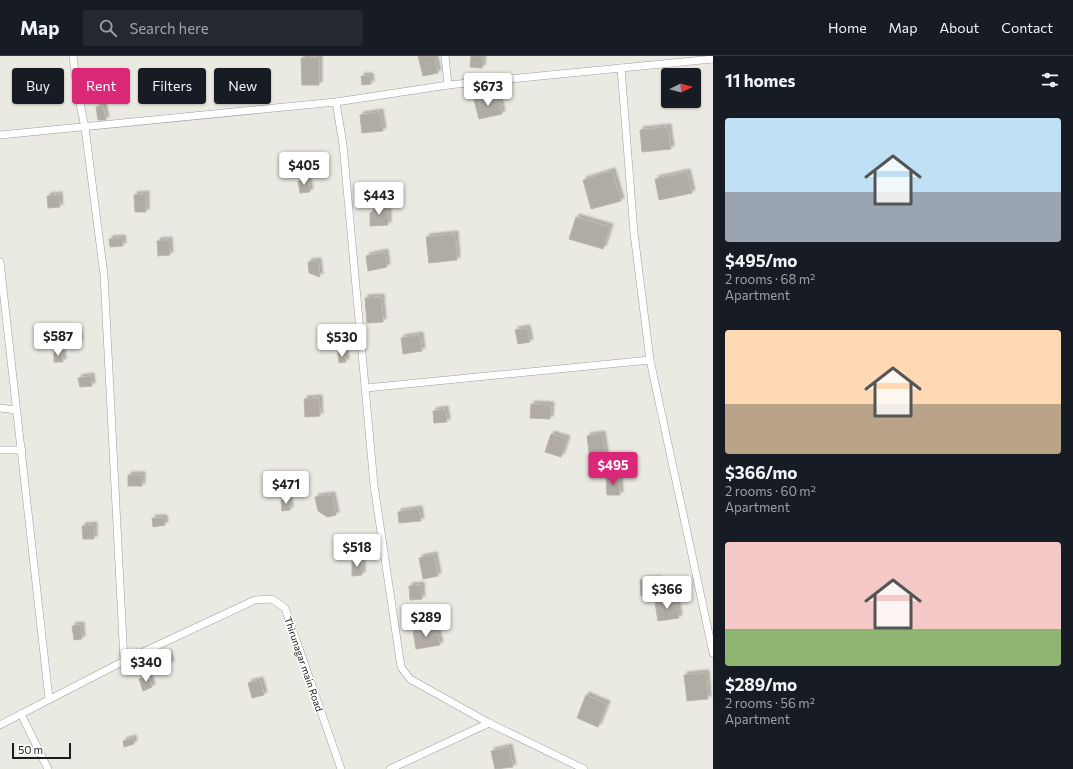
<!DOCTYPE html>
<html lang="en">
<head>
<meta charset="utf-8">
<style>
	body { margin:0; font-family:Commissioner,sans-serif; background:#242831; color:#f1f3f6; height:100vh; display:flex; flex-direction:column; font-size:15px; white-space:nowrap }
	* { box-sizing:border-box; margin:0 }
	p { font-size:13px; color:#9ea1a6 }
	.icon { flex:none; width:22px; height:22px; fill:none; stroke:currentColor; stroke-width:2; stroke-linecap:round; stroke-linejoin:round }
	.map { position:relative; flex:1; overflow:hidden }
	.panel { display:flex; flex-direction:column; background:#171b24; width:360px }
	.panel>* { flex:none }
	.banner { position:absolute; left:12px; top:12px; width:380px; height:36px; display:flex; gap:8px }
	.needle { width:26px; rotate:84deg }
	.tools { position:absolute; left:661px; top:12px; display:grid; gap:8px }
	.tools a { display:grid; place-items:center; width:40px; height:40px; border-radius:4px; background:#171b24; box-shadow:0 1px 3px #0004; font-size:20px }
	.scale { position:absolute; left:12px; bottom:10px; width:59px; box-sizing:border-box; padding-left:4px; border:2px solid #1b1b1b; border-top:0; font-size:11px; line-height:14px; white-space:nowrap; color:#1b1b1b; -webkit-text-stroke:3px #fff; paint-order:stroke }
	.price { position:absolute; translate:-50% -34px; padding:0 9px; border-radius:4px; background:#fff; color:#222; font-size:13px; line-height:26px; filter:drop-shadow(0 1px 2px #0008) }
	.price::after { content:''; position:absolute; left:50%; top:24px; width:12px; height:9px; margin-left:-6px; background:inherit; clip-path:polygon(0 0,100% 0,50% 100%) }
	.price.on { background:#db2777; color:#fff }
	ul { padding:0; list-style:none }
	li { display:grid; align-content:center; gap:8px; height:212px; padding:0 12px }
	li span { display:grid; place-items:center; height:124px; border-radius:4px; color:#555 }
	li>.icon { margin-inline-start:auto }
	span .icon { width:72px; height:72px; fill:#fffc; stroke-width:1 }
	li b { font-size:17px }
	h2 { display:flex; justify-content:space-between; align-items:center; height:48px; padding:0 12px; font-size:17px }
	.chip { padding:0 14px; border-radius:4px; background:#171b24; box-shadow:0 1px 3px #0004; font-size:14px; line-height:36px }
	.chip.on { background:#db2777; color:#fff }
	header { display:flex; align-items:center; gap:24px; box-sizing:border-box; height:56px; padding:0 20px; background:#171b24; border-bottom:1px solid #363941 }
	header strong { font-size:19px }
	nav { display:flex; gap:22px; margin-inline-start:auto; font-size:14px }
	.search { width:280px; height:36px; background:#242831; display:flex; align-items:center; gap:10px; box-sizing:border-box; padding:0 14px; border-radius:4px; color:#9ea1a6; font-size:15px }
	main { display:flex; flex:1; min-height:0 }
	.map>svg:first-child { display:block }
	.building { fill:#b0aca5; stroke:#bbb4a6; filter:url(#shadow) }
	.lines { fill:none; stroke-linecap:round; stroke-linejoin:round }
	.minor-casing { stroke:#9c9c9c; stroke-width:8 }
	.minor { stroke:#fff; stroke-width:7 }
	.labels { text-anchor:middle; stroke-width:3; stroke-linejoin:round; paint-order:stroke }
	.street-label { font-size:10px; fill:#1b1b1b; stroke:#fff }
</style>
</head>
<body>
<header>
<strong>Map</strong>
<div class="search"><svg class="icon" aria-label="search" viewBox="0 0 24 24"><circle cx="10" cy="10" r="6"/><path d="M15 15l6 6"/></svg>Search here</div>
<nav><a>Home</a><a>Map</a><a>About</a><a>Contact</a></nav>
</header>
<main>
<div class="map">
<svg width="713" height="713" viewBox="0 0 713 713">
	<defs>
		<filter id="shadow"><feDropShadow dx="3" dy="-3" stdDeviation="1" flood-color="#0004"/></filter>
	</defs>
	<rect width="100%" height="100%" fill="#ebeae2"/>
	<g class="building">
		<path d="M 418,0 L 434,0 L 438,17 L 423,20 Z"/>
		<path d="M 471,0 L 483,0 L 482,12 L 470,11 Z"/>
		<path d="M 319,1 L 319,29 L 302,29 L 301,2 Z"/>
		<path d="M 361,20 L 370,20 L 371,28 L 362,29 Z"/>
		<path d="M 498,39 L 502,58 L 479,63 L 474,44 Z"/>
		<path d="M 103,50 L 106,64 L 98,64 L 96,51 Z"/>
		<path d="M 380,56 L 383,75 L 362,77 L 360,59 Z"/>
		<path d="M 668,71 L 671,93 L 642,96 L 640,74 Z"/>
		<path d="M 612,115 L 621,145 L 591,153 L 583,124 Z"/>
		<path d="M 687,116 L 692,137 L 659,144 L 655,123 Z"/>
		<path d="M 308,124 L 310,136 L 300,137 L 298,125 Z"/>
		<path d="M 146,138 L 146,156 L 135,156 L 134,139 Z"/>
		<path d="M 59,139 L 60,151 L 48,152 L 47,140 Z"/>
		<path d="M 380,146 L 388,155 L 388,169 L 370,170 L 370,157 L 374,155 L 373,149 Z"/>
		<path d="M 576,161 L 610,171 L 603,193 L 569,183 Z"/>
		<path d="M 455,178 L 457,204 L 429,207 L 426,181 Z"/>
		<path d="M 122,182 L 123,190 L 110,191 L 109,183 Z"/>
		<path d="M 169,184 L 170,199 L 158,200 L 157,185 Z"/>
		<path d="M 385,196 L 387,211 L 368,215 L 366,200 Z"/>
		<path d="M 318,205 L 320,221 L 309,217 L 308,206 Z"/>
		<path d="M 381,241 L 383,266 L 367,267 L 365,242 Z"/>
		<path d="M 527,272 L 530,286 L 518,288 L 515,274 Z"/>
		<path d="M 78,277 L 80,286 L 74,288 L 72,278 Z"/>
		<path d="M 420,279 L 422,295 L 403,298 L 401,282 Z"/>
		<path d="M 62,295 L 63,306 L 54,306 L 54,296 Z"/>
		<path d="M 345,296 L 346,306 L 339,307 L 338,297 Z"/>
		<path d="M 91,320 L 92,330 L 80,331 L 78,322 Z"/>
		<path d="M 319,342 L 320,360 L 305,361 L 304,343 Z"/>
		<path d="M 531,348 L 551,349 L 550,363 L 530,362 Z"/>
		<path d="M 445,353 L 447,366 L 434,367 L 433,355 Z"/>
		<path d="M 551,378 L 567,383 L 561,401 L 545,396 Z"/>
		<path d="M 602,378 L 606,403 L 590,405 L 587,380 Z"/>
		<rect x="128" y="419" width="14" height="11"/>
		<path d="M 606,420 L 619,420 L 620,439 L 607,439 Z"/>
		<path d="M 332,439 L 336,459 L 327,461 L 318,455 L 315,441 Z"/>
		<path d="M 289,443 L 290,454 L 282,455 L 281,444 Z"/>
		<path d="M 419,453 L 421,465 L 399,467 L 398,456 Z"/>
		<path d="M 152,462 L 164,462 L 165,469 L 153,471 Z"/>
		<path d="M 94,469 L 94,483 L 83,483 L 82,470 Z"/>
		<path d="M 434,499 L 438,520 L 423,523 L 419,502 Z"/>
		<path d="M 352,505 L 362,505 L 362,519 L 352,520 Z"/>
		<path d="M 658,523 L 659,539 L 641,540 L 640,524 Z"/>
		<path d="M 421,529 L 422,543 L 410,544 L 409,530 Z"/>
		<path d="M 676,542 L 679,562 L 658,565 L 655,546 Z"/>
		<path d="M 81,569 L 82,583 L 74,584 L 72,570 Z"/>
		<path d="M 436,571 L 440,589 L 416,593 L 413,575 Z"/>
		<path d="M 168,597 L 171,608 L 162,610 L 159,599 Z"/>
		<path d="M 706,617 L 708,643 L 687,645 L 684,619 Z"/>
		<path d="M 149,620 L 152,631 L 143,635 L 139,623 Z"/>
		<path d="M 260,624 L 264,639 L 252,642 L 248,627 Z"/>
		<path d="M 586,639 L 607,648 L 598,671 L 577,662 Z"/>
		<path d="M 133,682 L 134,688 L 124,691 L 123,685 Z"/>
		<path d="M 509,691 L 513,711 L 495,713 L 491,695 Z"/>
	</g>
	<g class="lines">
		<g class="minor-casing">
			<g id="minor">
				<path d="M 73,0 L 77,32 L 85,72 L 104,219 L 124,605"/>
				<path d="M 621,12 L 634,177 L 650,304 L 713,597"/>
				<path d="M 448,29 L 713,3"/>
				<path d="M 336,46 L 343,88 L 374,429 L 401,611 L 410,623 L 489,667 L 584,713"/>
				<path d="M 0,79 L 336,46 L 448,29 L 445,0"/>
				<path d="M 0,206 L 49,643"/>
				<path d="M 366,332 L 650,304"/>
				<path d="M 0,352 L 16,354"/>
				<path d="M 0,394 L 22,394"/>
				<path d="M 21,658 L 48,713"/>
				<path d="M 0,669 L 124,605 L 255,544 L 272,543 L 285,552 L 341,713"/>
				<path d="M 390,713 L 489,667"/>
			</g>
		</g>
		<use href="#minor" class="minor"/>
	</g>
	<g class="labels">
		<g class="street-label">
			<text transform="translate(304 608) rotate(71)" y="4">Thirunagar main Road</text>
		</g>
	</g>
</svg>
<div class="tools">
<a><svg class="needle" viewBox="-14 -14 28 28"><path d="M0-13l5 13h-10z" fill="#e53935"/><path d="M0 13l5-13h-10z" fill="#9ea1a6"/></svg></a>
</div>
<div class="scale">50 m</div>
<b class="price" style="left:488px;top:51px">$673</b>
<b class="price" style="left:304px;top:130px">$405</b>
<b class="price" style="left:379px;top:160px">$443</b>
<b class="price" style="left:58px;top:301px">$587</b>
<b class="price" style="left:342px;top:302px">$530</b>
<b class="price on" style="left:613px;top:430px">$495</b>
<b class="price" style="left:286px;top:449px">$471</b>
<b class="price" style="left:357px;top:512px">$518</b>
<b class="price" style="left:667px;top:554px">$366</b>
<b class="price" style="left:426px;top:582px">$289</b>
<b class="price" style="left:146px;top:627px">$340</b>
<div class="banner">
<a class="chip">Buy</a>
<a class="chip on">Rent</a>
<a class="chip">Filters</a>
<a class="chip">New</a>
</div>
</div>
<section class="panel">
<h2>11 homes<svg class="icon" aria-label="filters" viewBox="0 0 24 24"><path d="M4 7h16M4 17h16"/><circle cx="9" cy="7" r="2"/><circle cx="15" cy="17" r="2"/></svg></h2>
<ul>
<li><span style="background:linear-gradient(#bfe0f5 60%,#9aa5b1 0)"><svg class="icon" aria-label="home" viewBox="0 0 24 24"><path d="M3 11l9-7 9 7M6 9v11h12V9"/></svg></span><div><b>$495/mo</b><p>2 rooms · 68 m²</p><p>Apartment</p></div></li>
<li><span style="background:linear-gradient(#ffd9b3 60%,#b9a48a 0)"><svg class="icon" aria-label="home" viewBox="0 0 24 24"><path d="M3 11l9-7 9 7M6 9v11h12V9"/></svg></span><div><b>$366/mo</b><p>2 rooms · 60 m²</p><p>Apartment</p></div></li>
<li><span style="background:linear-gradient(#f6c9c9 70%,#8fb573 0)"><svg class="icon" aria-label="home" viewBox="0 0 24 24"><path d="M3 11l9-7 9 7M6 9v11h12V9"/></svg></span><div><b>$289/mo</b><p>2 rooms · 56 m²</p><p>Apartment</p></div></li>
</ul>
</section>
</main>
</body>
</html>
